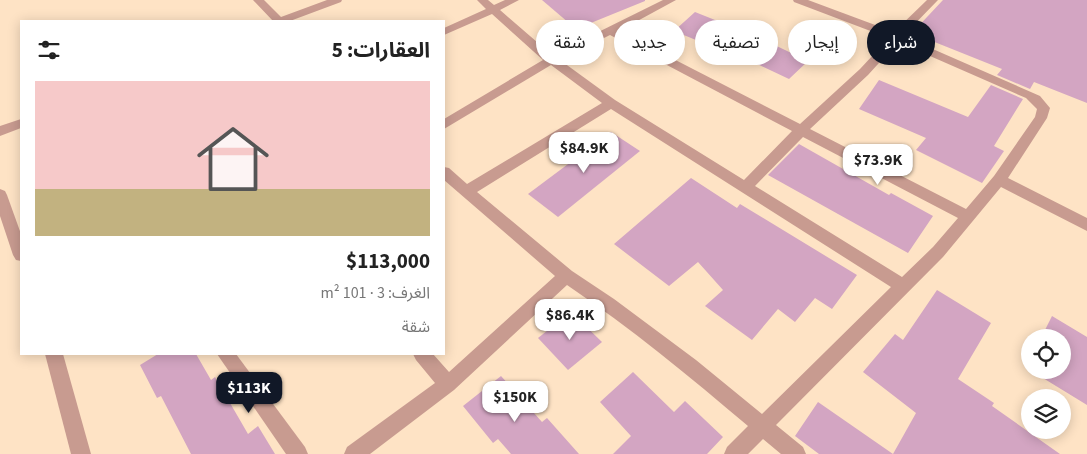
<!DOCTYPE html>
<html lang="ar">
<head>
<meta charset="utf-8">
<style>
	body { margin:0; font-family:"Source Sans 3","Noto Sans Arabic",sans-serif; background:#f2f2f2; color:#222; direction:rtl; height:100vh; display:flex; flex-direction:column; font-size:19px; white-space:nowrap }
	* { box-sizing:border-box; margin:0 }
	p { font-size:16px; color:#767676 }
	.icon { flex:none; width:28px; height:28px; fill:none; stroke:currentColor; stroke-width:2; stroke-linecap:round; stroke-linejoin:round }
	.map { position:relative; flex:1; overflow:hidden; direction:ltr }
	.details { position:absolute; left:20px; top:20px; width:425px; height:335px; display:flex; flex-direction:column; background:#fff; border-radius:0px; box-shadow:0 2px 12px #0003; direction:rtl }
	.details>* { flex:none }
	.hud { position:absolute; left:460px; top:20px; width:475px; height:45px; direction:rtl; display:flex; gap:10px }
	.tools { position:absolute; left:1021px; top:329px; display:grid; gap:10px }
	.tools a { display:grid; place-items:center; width:50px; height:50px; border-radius:50%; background:#fff; box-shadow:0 2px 12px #0003; font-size:25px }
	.price { position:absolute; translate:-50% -42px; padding:0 11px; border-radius:10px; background:#fff; color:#222; font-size:16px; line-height:32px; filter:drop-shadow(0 1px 2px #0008) }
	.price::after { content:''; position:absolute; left:50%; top:30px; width:15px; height:11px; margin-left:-8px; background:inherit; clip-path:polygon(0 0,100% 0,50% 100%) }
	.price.current { background:#111827; color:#fff }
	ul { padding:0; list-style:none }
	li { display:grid; align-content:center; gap:10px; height:265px; padding:0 15px }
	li+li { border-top:1px solid #e0e0e0 }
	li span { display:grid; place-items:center; height:155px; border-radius:0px; color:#555 }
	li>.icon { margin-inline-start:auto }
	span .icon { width:90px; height:90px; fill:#fffc; stroke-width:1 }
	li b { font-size:21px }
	h2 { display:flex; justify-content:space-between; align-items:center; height:60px; padding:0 15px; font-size:21px }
	.tag { padding:0 18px; border-radius:22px; background:#fff; box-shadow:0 2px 12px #0003; font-size:18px; line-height:45px }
	.tag.current { background:#111827; color:#fff }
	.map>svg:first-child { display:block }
	.building { fill:#d3a5c2 }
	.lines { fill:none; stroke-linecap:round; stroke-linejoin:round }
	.minor { fill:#c89b90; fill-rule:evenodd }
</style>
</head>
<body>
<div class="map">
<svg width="1087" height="454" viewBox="0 0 1087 454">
	<rect width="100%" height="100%" fill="#fee3c5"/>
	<g class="building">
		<path d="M 542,0 L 645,0 L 645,1 L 576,29 Z"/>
		<path d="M 943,0 L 1087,0 L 1087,103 L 1034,82 L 1030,89 L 997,75 L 1002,69 L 912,33 Z"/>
		<path d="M 695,12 L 760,38 L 808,61 L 789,79 L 732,52 L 730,54 L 674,31 Z"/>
		<path d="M 879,80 L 968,117 L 991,85 L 1023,99 L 994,146 L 1004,151 L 982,183 L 916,150 L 926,138 L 859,109 Z"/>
		<path d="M 611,132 L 640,151 L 558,217 L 528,194 Z"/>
		<path d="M 799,144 L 889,195 L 891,193 L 933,216 L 908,253 L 768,175 Z"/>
		<path d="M 691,178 L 737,208 L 740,204 L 857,275 L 832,309 L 815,298 L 795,322 L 778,309 L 752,340 L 705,306 L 723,290 L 698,262 L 669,286 L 614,244 Z"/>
		<path d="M 937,290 L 991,323 L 958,379 L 994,403 L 992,406 L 1060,454 L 819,454 L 795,436 L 818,402 L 893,454 L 916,413 L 863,372 L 895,334 L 903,340 Z"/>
		<path d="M 571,312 L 602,342 L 568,370 L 538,338 Z"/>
		<path d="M 1052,316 L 1087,337 L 1087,405 L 1025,367 L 1030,358 L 1030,370 L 1062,370 L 1062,338 L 1041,338 Z"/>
		<path d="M 158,354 L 196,354 L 211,380 L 215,377 L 248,434 L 258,426 L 275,454 L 191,454 L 161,396 L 157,398 L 140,365 Z"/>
		<path d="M 633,372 L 674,412 L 685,401 L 723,437 L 707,454 L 613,454 L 631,436 L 600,402 Z"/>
		<path d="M 501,376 L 542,422 L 547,418 L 579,454 L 511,454 L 498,439 L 493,443 L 463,406 Z"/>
	</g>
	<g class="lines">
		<g class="minor">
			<path d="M 253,0 L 264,0 L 281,17 L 327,0 L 342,0 L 341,2 L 290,21 L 273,21 Z"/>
			<path d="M 477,0 L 488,0 L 494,5 L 505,0 L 519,0 L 500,10 L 552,55 L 663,0 L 676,0 L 619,31 L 800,124 L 860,69 L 889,38 L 794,2 L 793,0 L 808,0 L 894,32 L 927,0 L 938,0 L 903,36 L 1040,96 L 1050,108 L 1047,118 L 1008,178 L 1087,218 L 1087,231 L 1001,187 L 943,257 L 776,425 L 803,447 L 806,454 L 781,454 L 763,439 L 748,454 L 724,454 L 727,447 L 748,426 C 690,377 631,328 567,285 L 454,390 L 370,454 L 344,454 L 347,447 L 435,383 L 416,360 L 413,354 L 433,354 L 449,372 L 555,276 L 444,180 L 444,167 L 449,168 L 467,184 L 602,103 L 551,65 L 444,129 L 444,119 L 543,60 L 492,14 L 444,35 L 444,28 L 486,9 ZM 610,35 L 792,131 L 744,180 L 615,100 L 560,60 ZM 898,42 L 1026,98 L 1037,109 L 1035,117 L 994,176 L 966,209 L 810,129 L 868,75 ZM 611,109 L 891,287 L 762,414 L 696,360 L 614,299 L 572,271 L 477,192 ZM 803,137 L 958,218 L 933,247 L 902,277 L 755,186 Z"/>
			<path d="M 21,119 L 21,128 L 0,136 L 0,126 Z"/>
			<path d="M 0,189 L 5,191 L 7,195 L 21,234 L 21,261 L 16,260 L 13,255 L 0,216 Z"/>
			<path d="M 45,354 L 63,354 L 91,454 L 71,454 Z"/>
			<path d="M 217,354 L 236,354 L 305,447 L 308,454 L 286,454 Z"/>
		</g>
	</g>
</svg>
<div class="tools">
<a><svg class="icon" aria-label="locate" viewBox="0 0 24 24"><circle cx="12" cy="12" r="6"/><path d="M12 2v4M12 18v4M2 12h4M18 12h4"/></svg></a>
<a><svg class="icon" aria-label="layers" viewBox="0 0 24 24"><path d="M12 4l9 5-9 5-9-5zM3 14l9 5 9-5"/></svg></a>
</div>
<b class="price" style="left:584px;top:174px">$84.9K</b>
<b class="price" style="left:878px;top:186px">$73.9K</b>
<b class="price" style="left:570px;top:341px">$86.4K</b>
<b class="price current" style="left:249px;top:414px">$113K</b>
<b class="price" style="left:515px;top:423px">$150K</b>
<div class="hud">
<a class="tag current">شراء</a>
<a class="tag">إيجار</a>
<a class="tag">تصفية</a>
<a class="tag">جديد</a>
<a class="tag">شقة</a>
</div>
<section class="details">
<h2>العقارات: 5<svg class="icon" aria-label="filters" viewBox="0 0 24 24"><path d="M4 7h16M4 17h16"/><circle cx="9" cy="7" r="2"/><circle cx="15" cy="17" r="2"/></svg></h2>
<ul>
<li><span style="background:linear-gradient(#f6c9c9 70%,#c2b280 0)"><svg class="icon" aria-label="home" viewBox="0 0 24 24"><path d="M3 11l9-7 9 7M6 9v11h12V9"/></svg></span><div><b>$113,000</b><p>الغرف: 3 · 101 m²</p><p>شقة</p></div></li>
</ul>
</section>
</div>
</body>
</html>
